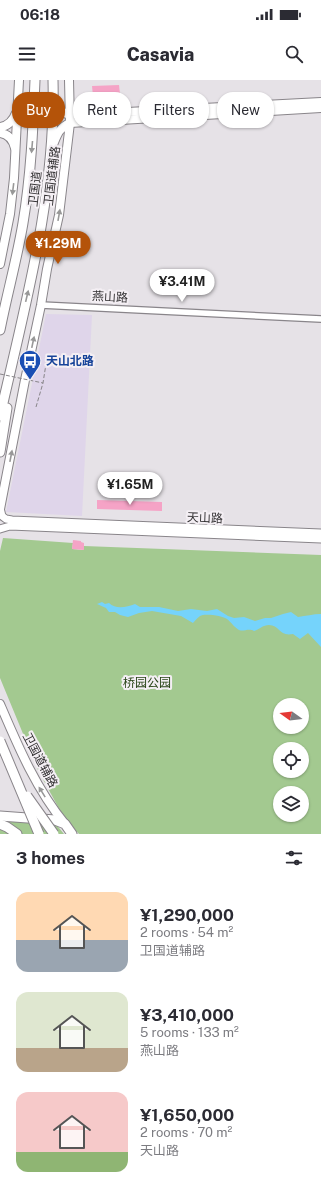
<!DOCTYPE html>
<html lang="en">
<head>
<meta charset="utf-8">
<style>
	body { margin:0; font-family:"Public Sans","Noto Sans SC",sans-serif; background:#f7f7f7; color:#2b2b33; height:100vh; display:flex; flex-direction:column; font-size:15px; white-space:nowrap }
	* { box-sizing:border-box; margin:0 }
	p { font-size:13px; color:#7c7c81 }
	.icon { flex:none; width:22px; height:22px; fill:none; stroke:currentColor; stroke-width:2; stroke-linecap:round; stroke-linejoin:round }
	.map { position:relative; height:754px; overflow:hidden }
	.drawer { display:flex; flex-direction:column; background:#fff; flex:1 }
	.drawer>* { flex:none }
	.guide { position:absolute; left:12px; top:12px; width:297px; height:36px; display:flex; gap:8px }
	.needle { width:26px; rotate:285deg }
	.fabs { position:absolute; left:273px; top:618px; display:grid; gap:8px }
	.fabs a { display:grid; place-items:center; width:36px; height:36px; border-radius:50%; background:#fff; box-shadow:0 1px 3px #0004; font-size:20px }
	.price { position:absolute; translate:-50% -34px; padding:0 9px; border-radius:14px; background:#fff; color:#222; font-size:13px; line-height:26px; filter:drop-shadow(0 1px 2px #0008) }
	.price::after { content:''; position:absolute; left:50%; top:24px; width:12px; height:9px; margin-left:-6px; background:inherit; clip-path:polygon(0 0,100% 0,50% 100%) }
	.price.current { background:#b45309; color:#fff }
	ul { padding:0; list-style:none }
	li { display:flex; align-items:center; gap:12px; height:100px; padding:0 16px }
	li span { display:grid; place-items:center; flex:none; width:112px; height:80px; border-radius:12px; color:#555 }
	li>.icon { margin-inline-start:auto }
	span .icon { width:48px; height:48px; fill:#fffc; stroke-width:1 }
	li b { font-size:17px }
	h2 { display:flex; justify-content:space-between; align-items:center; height:48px; padding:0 16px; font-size:17px }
	.chip { padding:0 14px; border-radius:16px; background:#fff; box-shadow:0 1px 3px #0004; font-size:14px; line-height:36px }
	.chip.current { background:#b45309; color:#fff }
	.status { display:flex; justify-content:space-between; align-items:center; height:28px; padding:0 20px; background:#fff; direction:ltr }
	.status svg { height:11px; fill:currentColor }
	header { display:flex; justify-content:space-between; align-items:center; height:52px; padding:0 16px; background:#fff; font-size:18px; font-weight:800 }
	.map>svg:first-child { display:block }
	.commercial { fill:#dfd5ea }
	.green { fill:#a3c990; fill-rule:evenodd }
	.water { fill:#75d3fb }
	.building { fill:#f5a3c6 }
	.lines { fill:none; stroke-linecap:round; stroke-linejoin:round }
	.minor-casing { stroke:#89858a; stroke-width:8 }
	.tertiary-casing { stroke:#89858a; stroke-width:9 }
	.secondary-casing { stroke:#89858a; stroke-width:10 }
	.primary-casing { stroke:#89858a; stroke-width:11 }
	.trunk-casing { stroke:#89858a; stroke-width:11 }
	.path { stroke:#888589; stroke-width:1; stroke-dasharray:4 2; stroke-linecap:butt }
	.minor { stroke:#fff; stroke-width:5.5 }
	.tertiary { stroke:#fff; stroke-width:7 }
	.secondary { stroke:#fff; stroke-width:8 }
	.primary { stroke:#fff; stroke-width:9 }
	.trunk { stroke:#fff; stroke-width:9 }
	.trunk-bridge-casing { stroke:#89858a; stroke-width:11; stroke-linecap:butt }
	.path-bridge { stroke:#888589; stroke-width:1; stroke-dasharray:4 2; stroke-linecap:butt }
	.trunk-bridge { stroke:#fff; stroke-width:9 }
	.oneway { fill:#989898 }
	.labels { text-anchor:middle; stroke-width:4; stroke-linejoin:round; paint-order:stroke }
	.street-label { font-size:12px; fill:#323032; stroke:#f4eff4 }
	.transit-label { font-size:12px; font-weight:bold; fill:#164399; stroke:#f4eff4; text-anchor:start }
	.park-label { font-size:12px; fill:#264314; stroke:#f4eff4 }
</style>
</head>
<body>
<div class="status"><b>06:18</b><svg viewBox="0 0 49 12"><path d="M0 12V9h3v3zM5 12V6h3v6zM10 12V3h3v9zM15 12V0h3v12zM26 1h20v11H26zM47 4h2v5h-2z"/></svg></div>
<header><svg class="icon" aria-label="menu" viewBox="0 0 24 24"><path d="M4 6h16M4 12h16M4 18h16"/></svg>Casavia<svg class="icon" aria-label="search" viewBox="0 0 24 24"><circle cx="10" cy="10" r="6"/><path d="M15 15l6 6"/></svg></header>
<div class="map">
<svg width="321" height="754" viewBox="0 0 321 754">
	<rect width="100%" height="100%" fill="#e6e2e7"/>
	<path class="commercial" d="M 46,234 L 92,235 L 82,436 L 6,432 Z"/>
	<g class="green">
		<path d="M 3,458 L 73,463 L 72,469 L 83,470 L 84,466 L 321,475 L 321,754 L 79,754 L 63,736 L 38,690 L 0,598 L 0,471 ZM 280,625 L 302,625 L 302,647 L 280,647 ZM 280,669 L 302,669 L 302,691 L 280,691 ZM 280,713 L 302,713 L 302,735 L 280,735 Z"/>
		<path d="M 0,740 L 55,743 L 64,754 L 0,754 Z"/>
	</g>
	<path class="water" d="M 102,522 L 105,524 L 109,523 C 116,530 127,527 135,524 L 140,527 L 159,527 L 178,531 L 191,529 L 207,531 L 217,529 L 228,536 L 234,538 L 244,537 L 255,541 L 265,538 L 271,538 L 283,534 L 291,532 L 298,537 C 306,536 313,534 321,534 L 321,567 L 308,553 L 300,559 L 293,554 C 279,557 280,545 269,545 C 263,545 260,549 254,551 C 248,548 244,552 239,550 C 235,548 231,542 227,539 C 223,536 205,533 200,536 C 197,538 195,541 193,543 L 181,536 L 152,531 L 139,533 L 128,537 L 120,535 L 115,532 L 109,532 L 106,528 L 97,524 Z"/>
	<g class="building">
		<path d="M 119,5 L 120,14 L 93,16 L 92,6 Z"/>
		<path d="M 97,420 L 162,422 L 162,431 L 97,429 Z"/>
		<path d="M 73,460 L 81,461 L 81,462 L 84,463 L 84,470 L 72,469 Z"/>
	</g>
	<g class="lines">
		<g class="minor-casing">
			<path id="minor" d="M 41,225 L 321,239"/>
		</g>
		<g class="tertiary-casing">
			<g id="tertiary">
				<path d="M 0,428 L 2,436 L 6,439 L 12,440 L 321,453"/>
				<path d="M 0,449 L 10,446 L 321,459"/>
			</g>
		</g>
		<g class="secondary-casing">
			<g id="secondary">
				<path d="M 58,26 L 64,33 L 70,35 L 321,22"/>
				<path d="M 0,47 C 8,46 13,41 16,33"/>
				<path d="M 0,53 C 8,54 13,60 15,68"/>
				<path d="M 52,67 C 57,56 58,48 70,43 L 321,28"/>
				<path d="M 0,184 L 10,134 L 14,98 L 19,0"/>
				<path d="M 0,429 L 25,300 L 41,225 L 47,189 L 59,135 L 70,43 L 69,0"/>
				<path d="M 0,624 C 18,666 36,709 65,744"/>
			</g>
		</g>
		<g class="primary-casing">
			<path id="primary" d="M 0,736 L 55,740 L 65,744 L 72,754"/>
		</g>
		<g class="trunk-casing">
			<g id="trunk">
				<path d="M 0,250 C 7,214 17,179 23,143 C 31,96 33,48 35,0"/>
				<path d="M 0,336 C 25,225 56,115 53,0"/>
				<path d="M 0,372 L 7,328"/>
				<path d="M 0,744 L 7,747 L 17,754"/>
			</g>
		</g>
		<path class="path" d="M 36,327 L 43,303 L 46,284"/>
		<use href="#minor" class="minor"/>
		<use href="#tertiary" class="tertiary"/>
		<use href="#secondary" class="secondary"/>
		<use href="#primary" class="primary"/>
		<use href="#trunk" class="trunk"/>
		<g class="trunk-bridge-casing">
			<g id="trunk-bridge">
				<path d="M 0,661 L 39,754"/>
				<path d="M 27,716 L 54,754"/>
			</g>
		</g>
		<path class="path-bridge" d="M 0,294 L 43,303"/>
		<use href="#trunk-bridge" class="trunk-bridge"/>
	</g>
	<defs><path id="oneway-solid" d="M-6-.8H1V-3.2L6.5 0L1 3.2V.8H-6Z"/></defs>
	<g class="oneway">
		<use href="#oneway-solid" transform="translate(32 67) rotate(95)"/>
		<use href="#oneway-solid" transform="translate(13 109) rotate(97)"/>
		<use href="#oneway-solid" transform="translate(59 135) rotate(-80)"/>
		<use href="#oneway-solid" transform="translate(27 216) rotate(-77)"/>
		<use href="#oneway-solid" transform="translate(33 262) rotate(-78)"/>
		<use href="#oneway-solid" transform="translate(11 376) rotate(-79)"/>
		<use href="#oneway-solid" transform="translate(42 712) rotate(-122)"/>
	</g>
	<defs>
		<g id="bus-pin" transform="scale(1.15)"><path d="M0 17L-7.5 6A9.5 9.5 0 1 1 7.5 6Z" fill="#1a4fb4" stroke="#f4eff4"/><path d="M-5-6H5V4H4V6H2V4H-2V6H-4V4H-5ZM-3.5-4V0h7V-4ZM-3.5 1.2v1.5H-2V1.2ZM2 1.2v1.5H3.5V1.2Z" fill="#fff"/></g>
	</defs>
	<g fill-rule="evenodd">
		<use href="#bus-pin" x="30" y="281"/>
	</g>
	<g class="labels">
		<g class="street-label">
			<text transform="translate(52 96) rotate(-83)" y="4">卫国道辅路</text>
			<text transform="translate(35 109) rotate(-83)" y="4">卫国道</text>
			<text transform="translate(110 217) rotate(3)" y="4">燕山路</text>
			<text transform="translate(205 438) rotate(2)" y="4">天山路</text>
			<text transform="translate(40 680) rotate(62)" y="4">卫国道辅路</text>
		</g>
		<g class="transit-label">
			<text x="46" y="285">天山北路</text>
		</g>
		<g class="park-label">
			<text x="147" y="607">桥园公园</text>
		</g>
	</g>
</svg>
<div class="fabs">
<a><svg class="needle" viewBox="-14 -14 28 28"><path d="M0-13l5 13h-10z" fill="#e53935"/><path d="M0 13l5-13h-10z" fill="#7c7c81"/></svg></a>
<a><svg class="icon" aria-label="locate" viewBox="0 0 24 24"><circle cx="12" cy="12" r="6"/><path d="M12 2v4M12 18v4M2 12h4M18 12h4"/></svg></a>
<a><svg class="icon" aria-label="layers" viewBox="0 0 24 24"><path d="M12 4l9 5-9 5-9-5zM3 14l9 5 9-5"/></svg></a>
</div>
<b class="price current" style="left:58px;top:185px">¥1.29M</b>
<b class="price" style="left:182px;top:223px">¥3.41M</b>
<b class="price" style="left:130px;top:426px">¥1.65M</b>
<div class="guide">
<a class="chip current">Buy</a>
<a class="chip">Rent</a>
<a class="chip">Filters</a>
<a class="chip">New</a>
</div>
</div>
<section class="drawer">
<h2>3 homes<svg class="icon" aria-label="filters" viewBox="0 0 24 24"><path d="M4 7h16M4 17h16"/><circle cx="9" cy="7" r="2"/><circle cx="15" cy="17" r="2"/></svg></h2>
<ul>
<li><span style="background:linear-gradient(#ffd9b3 60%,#9aa5b1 0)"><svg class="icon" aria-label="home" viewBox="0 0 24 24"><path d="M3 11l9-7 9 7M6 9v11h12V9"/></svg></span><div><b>¥1,290,000</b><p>2 rooms · 54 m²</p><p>卫国道辅路</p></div></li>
<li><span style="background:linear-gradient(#dfe7d0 70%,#b9a48a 0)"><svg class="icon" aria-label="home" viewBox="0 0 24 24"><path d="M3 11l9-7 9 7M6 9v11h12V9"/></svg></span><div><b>¥3,410,000</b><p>5 rooms · 133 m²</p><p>燕山路</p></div></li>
<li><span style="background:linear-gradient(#f6c9c9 75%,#8fb573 0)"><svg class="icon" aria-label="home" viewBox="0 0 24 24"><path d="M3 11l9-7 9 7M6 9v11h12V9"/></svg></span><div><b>¥1,650,000</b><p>2 rooms · 70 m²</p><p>天山路</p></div></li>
</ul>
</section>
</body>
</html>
